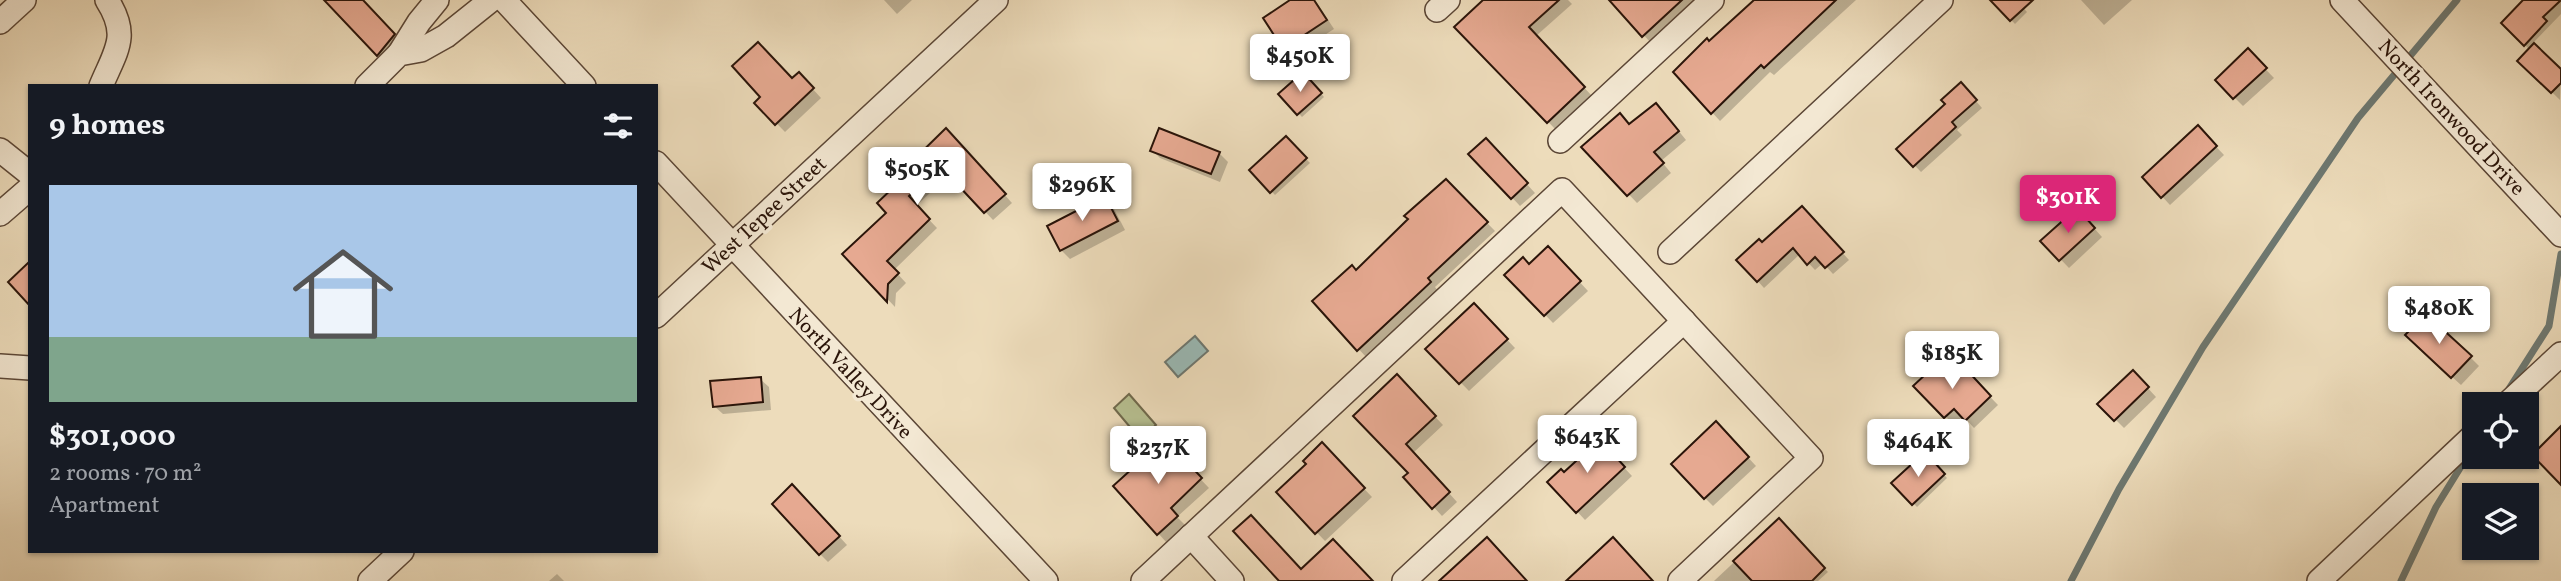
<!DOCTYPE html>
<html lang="en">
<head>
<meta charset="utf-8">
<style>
	body { margin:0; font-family:Vollkorn,serif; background:#20242c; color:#f1f3f6; height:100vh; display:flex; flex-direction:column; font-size:26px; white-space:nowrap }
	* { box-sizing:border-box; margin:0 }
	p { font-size:23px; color:#9ea1a6 }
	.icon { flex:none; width:38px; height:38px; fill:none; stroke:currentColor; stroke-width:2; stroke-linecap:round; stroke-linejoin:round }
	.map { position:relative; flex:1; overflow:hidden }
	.details { position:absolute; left:28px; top:84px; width:630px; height:469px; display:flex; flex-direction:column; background:#171b24; border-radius:0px; box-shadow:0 2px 5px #0004 }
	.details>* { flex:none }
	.fabs { position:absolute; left:2462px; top:392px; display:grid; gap:14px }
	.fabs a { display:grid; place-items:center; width:77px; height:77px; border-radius:0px; background:#171b24; box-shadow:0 2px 5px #0004; font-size:35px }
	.price { position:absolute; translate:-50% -60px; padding:0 16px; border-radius:7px; background:#fff; color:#222; font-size:23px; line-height:46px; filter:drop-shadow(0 2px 4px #0008) }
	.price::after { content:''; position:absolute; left:50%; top:42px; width:21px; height:16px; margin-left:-10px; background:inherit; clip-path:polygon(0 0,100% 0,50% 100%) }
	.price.current { background:#db2777; color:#fff }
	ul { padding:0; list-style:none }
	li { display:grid; align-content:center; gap:14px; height:371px; padding:0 21px }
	li span { display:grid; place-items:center; height:217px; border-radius:0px; color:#555 }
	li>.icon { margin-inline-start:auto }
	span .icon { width:126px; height:126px; fill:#fffc; stroke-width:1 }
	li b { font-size:30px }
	h2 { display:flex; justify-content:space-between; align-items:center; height:84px; padding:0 21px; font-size:30px }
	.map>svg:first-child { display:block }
	.green { fill:#b7c091; stroke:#706a4d; stroke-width:2 }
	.water { fill:#9abab6; stroke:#6d7871; stroke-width:2 }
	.shadow { fill:#0003 }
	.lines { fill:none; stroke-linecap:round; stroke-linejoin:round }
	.stream { stroke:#6d7871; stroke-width:7 }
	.building { fill:#e6a991; stroke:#2a1409; stroke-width:2 }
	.minor-casing { stroke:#5b4636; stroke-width:26 }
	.minor { stroke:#f3e8d3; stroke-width:23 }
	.labels { text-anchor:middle; stroke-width:7; stroke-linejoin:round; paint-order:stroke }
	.street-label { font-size:21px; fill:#2a1409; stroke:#f3e8d3 }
</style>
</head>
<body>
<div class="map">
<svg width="2561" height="581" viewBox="0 0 2561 581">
	<rect width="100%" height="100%" fill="#eddcbb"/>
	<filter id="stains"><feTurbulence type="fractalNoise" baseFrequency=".00286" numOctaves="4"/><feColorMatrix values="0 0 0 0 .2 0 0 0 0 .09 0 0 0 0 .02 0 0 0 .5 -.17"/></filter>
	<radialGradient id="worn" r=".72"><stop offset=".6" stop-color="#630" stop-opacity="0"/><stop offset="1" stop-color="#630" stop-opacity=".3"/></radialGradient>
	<path class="green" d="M 1129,394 L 1156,425 L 1140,439 L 1114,408 Z"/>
	<path class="water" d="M 1195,336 L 1208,351 L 1178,377 L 1165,362 Z"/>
	<g class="shadow">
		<path d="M 342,0 L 361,0 L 402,44 L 386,63 L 334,8 Z"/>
		<path d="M 884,0 L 912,0 L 897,14 Z"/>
		<path d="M 1293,0 L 1315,0 L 1334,29 L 1292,56 L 1284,48 Z"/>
		<path d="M 1486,0 L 1568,0 L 1572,4 L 1536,36 L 1592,96 L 1556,130 L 1457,27 Z"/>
		<path d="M 1611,0 L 1701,0 L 1652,44 Z"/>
		<path d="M 1756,0 L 1856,0 L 1774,75 L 1770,72 L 1720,121 L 1675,72 Z"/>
		<path d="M 2001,0 L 2016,0 L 2027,12 L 2015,24 L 1996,4 Z"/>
		<path d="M 2081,0 L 2132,0 L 2104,25 Z"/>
		<path d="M 2532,0 L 2561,0 L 2561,14 L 2532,44 L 2561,71 L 2560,100 L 2520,61 L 2530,50 L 2503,23 Z"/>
		<path d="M 2248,51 L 2274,78 L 2243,106 L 2217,80 Z"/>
		<path d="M 799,74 L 821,98 L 785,132 L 757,103 Z"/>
		<path d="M 1303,74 L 1324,97 L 1302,117 L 1281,94 Z"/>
		<path d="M 1968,92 L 1982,108 L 1957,130 L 1962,135 L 1921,172 L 1899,149 Z"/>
		<path d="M 1664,113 L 1686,140 L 1661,161 L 1671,173 L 1637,203 L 1584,147 L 1629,126 Z"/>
		<path d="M 2206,136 L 2224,155 L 2170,205 L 2144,177 Z"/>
		<path d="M 1286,138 L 1310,163 L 1275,195 L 1252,171 Z"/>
		<path d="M 954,139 L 1012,203 L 993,220 L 950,174 L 916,206 L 937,228 L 894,270 L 906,283 L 896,293 L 895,307 L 845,254 L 888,213 Z"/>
		<path d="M 1486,140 L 1535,193 L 1520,206 L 1471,154 Z"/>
		<path d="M 1152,150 L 1219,153 L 1228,162 L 1220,182 L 1160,158 Z"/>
		<path d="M 1446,181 L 1495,231 L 1435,287 L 1438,291 L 1367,358 L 1314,301 L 1356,272 Z"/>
		<path d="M 1105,198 L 1113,207 L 1125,230 L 1070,259 L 1061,250 Z"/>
		<path d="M 1808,215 L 1849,260 L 1833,274 L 1823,263 L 1815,270 L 1800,254 L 1764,288 L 1739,260 Z"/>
		<path d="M 2085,218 L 2102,237 L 2069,268 L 2043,241 Z"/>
		<path d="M 1548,248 L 1588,291 L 1553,323 L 1507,275 L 1529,266 Z"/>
		<path d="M 1474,305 L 1515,348 L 1469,391 L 1428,349 Z"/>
		<path d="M 2416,344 L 2470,357 L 2479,366 L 2461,385 Z"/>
		<path d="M 1965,371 L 1998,405 L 1974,428 L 1963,416 L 1954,425 L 1916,386 L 1957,379 Z"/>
		<path d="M 2133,372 L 2156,397 L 2124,428 L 2100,404 Z"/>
		<path d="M 1397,377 L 1443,425 L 1413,453 L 1457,502 L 1442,516 L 1406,477 L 1410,473 L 1355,416 Z"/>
		<path d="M 760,379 L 769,387 L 771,410 L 723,414 L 714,406 Z"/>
		<path d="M 1716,423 L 1756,466 L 1713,506 L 1705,498 Z"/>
		<path d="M 1595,437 L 1632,476 L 1585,520 L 1550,482 L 1564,475 L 1588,452 Z"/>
		<path d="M 1165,442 L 1209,488 L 1177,517 L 1185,525 L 1166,542 L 1158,533 Z"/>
		<path d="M 1322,445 L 1372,497 L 1325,541 L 1278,492 L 1308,464 Z"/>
		<path d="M 1925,454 L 1947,478 L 1917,507 L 1894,483 Z"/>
		<path d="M 801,495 L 847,545 L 828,562 L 820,554 Z"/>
		<path d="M 1779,520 L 1828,572 L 1818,581 L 1714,581 Z"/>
		<path d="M 557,574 L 564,581 L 549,581 Z"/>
	</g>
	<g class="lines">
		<g class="stream">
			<path d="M 2509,389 L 2549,326 L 2561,254"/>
			<path d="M 2071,581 L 2119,489 L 2203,347 L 2358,118 L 2457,0"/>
			<path d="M 2401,581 L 2436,507 L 2470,452"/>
		</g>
	</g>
	<g class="building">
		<path d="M 324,0 L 363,0 L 395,34 L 377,56 Z"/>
		<path d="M 1290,0 L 1314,0 L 1327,20 L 1283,49 L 1263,18 Z"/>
		<path d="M 1483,0 L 1559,0 L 1529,27 L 1585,87 L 1547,123 L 1454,27 Z"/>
		<path d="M 1609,0 L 1682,0 L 1642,37 Z"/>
		<path d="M 1754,0 L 1836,0 L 1764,68 L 1761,65 L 1711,114 L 1673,72 L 1707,38 L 1709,41 Z"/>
		<path d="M 1990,0 L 2033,0 L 2010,21 Z"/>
		<path d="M 2523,0 L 2561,0 L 2543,17 L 2547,21 L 2524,46 L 2501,23 Z"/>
		<path d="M 758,42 L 792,78 L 799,72 L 814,88 L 775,125 L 754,103 L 760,97 L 732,66 Z"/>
		<path d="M 2534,43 L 2561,69 L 2561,83 L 2551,93 L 2517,61 Z"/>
		<path d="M 2248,48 L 2267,68 L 2233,99 L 2215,80 Z"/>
		<path d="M 1303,72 L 1322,93 L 1297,115 L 1278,94 Z"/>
		<path d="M 1961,82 L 1977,100 L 1952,122 L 1956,127 L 1913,167 L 1896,149 L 1945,104 L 1941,100 Z"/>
		<path d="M 1656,103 L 1679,131 L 1654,152 L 1664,163 L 1627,196 L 1581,147 L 1620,113 L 1629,124 Z"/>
		<path d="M 2198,125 L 2217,146 L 2161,198 L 2142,177 Z"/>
		<path d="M 946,128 L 1006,194 L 984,213 L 941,167 L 909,196 L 930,219 L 887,261 L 899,273 L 888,284 L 887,302 L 842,254 L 886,213 L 877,203 L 896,185 L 892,181 Z"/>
		<path d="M 1159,128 L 1220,152 L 1211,174 L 1150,151 Z"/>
		<path d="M 1286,136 L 1307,158 L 1270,193 L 1249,170 Z"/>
		<path d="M 1486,138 L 1528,183 L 1511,199 L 1468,154 Z"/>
		<path d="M 1446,179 L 1488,222 L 1428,278 L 1431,282 L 1357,351 L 1312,301 L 1352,265 L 1356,270 L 1408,219 L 1404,216 Z"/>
		<path d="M 1105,196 L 1118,221 L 1060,251 L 1047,226 Z"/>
		<path d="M 1802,206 L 1844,252 L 1825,268 L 1815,257 L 1807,265 L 1793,248 L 1757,282 L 1736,260 L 1759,239 L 1762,242 Z"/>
		<path d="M 2077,208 L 2095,228 L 2059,261 L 2040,241 Z"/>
		<path d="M 1548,246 L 1581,281 L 1544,316 L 1504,275 L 1523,257 L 1529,264 Z"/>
		<path d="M 30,261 L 30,306 L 8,282 Z"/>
		<path d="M 1474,303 L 1508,339 L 1459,384 L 1425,349 Z"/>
		<path d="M 2426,314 L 2472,356 L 2451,378 L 2405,335 Z"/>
		<path d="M 1941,360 L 1957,376 L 1965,368 L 1991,396 L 1965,421 L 1954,409 L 1944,418 L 1913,386 Z"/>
		<path d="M 2133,370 L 2149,387 L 2114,421 L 2097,404 Z"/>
		<path d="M 1397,374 L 1436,416 L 1406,444 L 1450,492 L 1432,509 L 1403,477 L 1408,473 L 1353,416 Z"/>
		<path d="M 761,377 L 763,402 L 713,407 L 710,381 Z"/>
		<path d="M 1716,421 L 1749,457 L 1704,499 L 1671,464 Z"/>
		<path d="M 2561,426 L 2561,485 L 2532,455 Z"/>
		<path d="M 1595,434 L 1625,467 L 1576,513 L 1547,482 L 1561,469 L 1564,472 L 1586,452 L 1581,447 Z"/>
		<path d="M 1165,439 L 1202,478 L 1171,508 L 1178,516 L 1157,535 L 1113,486 Z"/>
		<path d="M 1322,442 L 1365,488 L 1315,534 L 1276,492 L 1306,464 L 1303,461 Z"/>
		<path d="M 1925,452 L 1945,474 L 1912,505 L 1891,483 Z"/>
		<path d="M 792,484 L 840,536 L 819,555 L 772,504 Z"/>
		<path d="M 1251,515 L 1301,569 L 1333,539 L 1373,581 L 1279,581 L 1233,531 Z"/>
		<path d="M 1779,518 L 1825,568 L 1812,581 L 1752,581 L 1733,561 Z"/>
		<path d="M 1487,537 L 1527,581 L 1439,581 Z"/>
		<path d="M 1613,537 L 1653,581 L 1566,581 Z"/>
	</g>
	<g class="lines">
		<g class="minor-casing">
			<g id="minor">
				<path d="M 504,0 L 584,86"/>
				<path d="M 2342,0 L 2561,235"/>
				<path d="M 1437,10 L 1448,0"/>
				<path d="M 0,22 L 24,0"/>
				<path d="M 399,54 L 419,22 L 437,0"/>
				<path d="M 101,86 C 116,50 130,36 107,0"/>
				<path d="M 367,86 L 399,54 L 421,50 L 446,36 L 491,0"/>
				<path d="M 1560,141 L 1712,0"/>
				<path d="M 0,150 L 30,174"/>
				<path d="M 656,163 L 1046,581"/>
				<path d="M 0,214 L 30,188"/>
				<path d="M 1670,252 L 1941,0"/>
				<path d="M 656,316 L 996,0"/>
				<path d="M 0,366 L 30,368"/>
				<path d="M 2507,404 L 2561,354"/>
				<path d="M 1191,536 L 1232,581"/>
				<path d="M 370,581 L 402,551"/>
				<path d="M 1143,581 L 1562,190 L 1811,458 L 1680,581"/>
				<path d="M 1404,581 L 1684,321"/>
				<path d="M 2319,581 L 2474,435"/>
			</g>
		</g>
		<use href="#minor" class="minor"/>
	</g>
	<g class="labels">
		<g class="street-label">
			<text transform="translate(2452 117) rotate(47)" y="7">North Ironwood Drive</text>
			<text transform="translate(764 215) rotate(-43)" y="7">West Tepee Street</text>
			<text transform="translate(851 373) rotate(47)" y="7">North Valley Drive</text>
		</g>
	</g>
	<rect width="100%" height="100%" filter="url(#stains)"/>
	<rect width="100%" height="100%" fill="url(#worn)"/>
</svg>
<div class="fabs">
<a><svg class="icon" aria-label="locate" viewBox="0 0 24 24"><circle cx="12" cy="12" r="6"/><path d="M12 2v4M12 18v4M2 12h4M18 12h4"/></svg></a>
<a><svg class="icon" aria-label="layers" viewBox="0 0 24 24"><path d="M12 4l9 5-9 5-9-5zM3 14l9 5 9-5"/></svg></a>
</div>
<b class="price" style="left:1300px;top:94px">$450K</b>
<b class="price" style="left:917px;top:207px">$505K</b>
<b class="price" style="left:1082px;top:223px">$296K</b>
<b class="price current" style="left:2068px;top:235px">$301K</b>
<b class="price" style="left:2439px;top:346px">$480K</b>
<b class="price" style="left:1952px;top:391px">$185K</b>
<b class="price" style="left:1587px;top:475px">$643K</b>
<b class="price" style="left:1918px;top:479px">$464K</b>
<b class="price" style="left:1158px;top:486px">$237K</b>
<section class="details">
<h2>9 homes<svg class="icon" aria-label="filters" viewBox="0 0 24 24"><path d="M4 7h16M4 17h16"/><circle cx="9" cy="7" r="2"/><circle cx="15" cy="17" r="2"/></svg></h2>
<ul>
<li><span style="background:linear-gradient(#a9c7e8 70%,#7fa58c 0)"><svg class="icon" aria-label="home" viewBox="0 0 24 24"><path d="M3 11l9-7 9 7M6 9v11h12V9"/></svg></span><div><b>$301,000</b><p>2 rooms · 70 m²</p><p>Apartment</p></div></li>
</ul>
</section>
</div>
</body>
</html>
